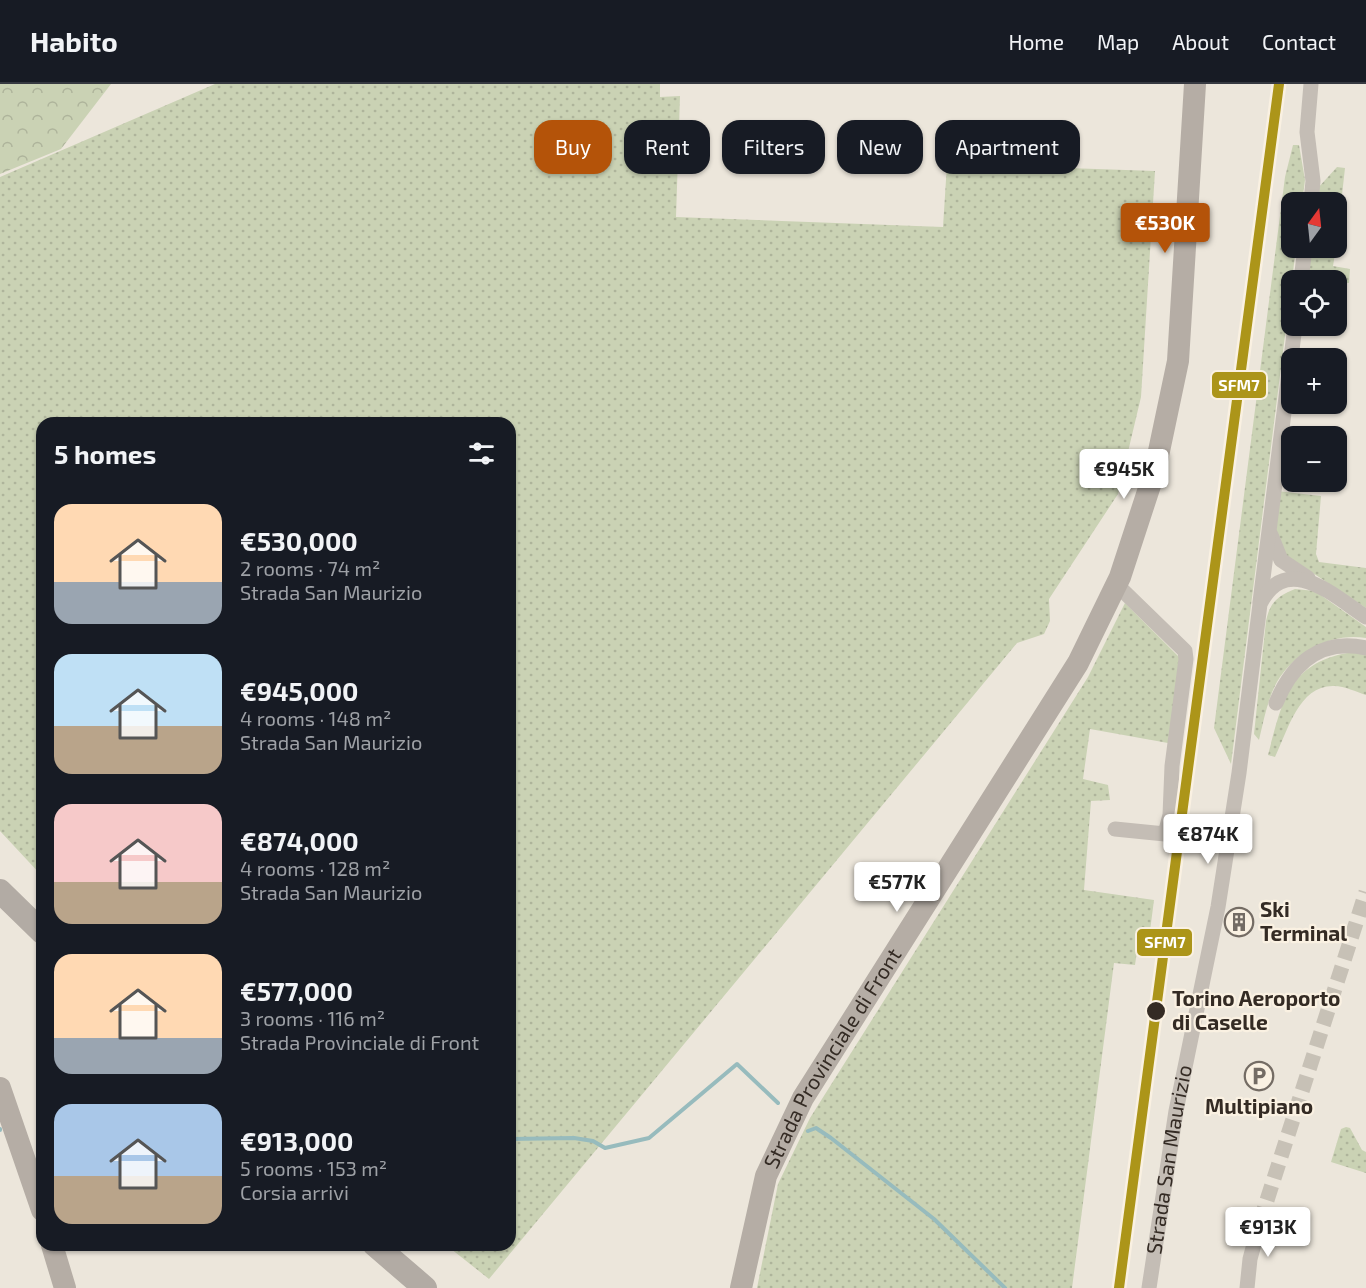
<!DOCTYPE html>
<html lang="en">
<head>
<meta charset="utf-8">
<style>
	body { margin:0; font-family:"Exo 2",sans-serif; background:#20242c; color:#f1f3f6; height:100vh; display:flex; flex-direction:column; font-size:22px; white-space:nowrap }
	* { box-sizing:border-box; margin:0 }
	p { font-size:20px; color:#9ea1a6 }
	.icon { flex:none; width:33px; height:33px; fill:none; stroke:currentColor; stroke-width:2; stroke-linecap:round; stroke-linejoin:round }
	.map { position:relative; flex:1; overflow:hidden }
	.details { position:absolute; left:36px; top:333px; width:480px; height:834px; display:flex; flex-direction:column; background:#171b24; border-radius:18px; box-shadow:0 2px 4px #0004 }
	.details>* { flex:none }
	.top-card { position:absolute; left:534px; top:36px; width:570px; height:54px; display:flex; gap:12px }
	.needle { width:39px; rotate:15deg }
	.buttons { position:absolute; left:1281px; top:108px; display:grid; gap:12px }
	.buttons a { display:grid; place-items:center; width:66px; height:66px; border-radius:12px; background:#171b24; box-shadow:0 2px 4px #0004; font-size:30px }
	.price { position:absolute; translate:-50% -51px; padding:0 14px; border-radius:6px; background:#fff; color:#222; font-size:20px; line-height:39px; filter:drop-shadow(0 2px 3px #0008) }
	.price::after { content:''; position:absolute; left:50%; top:36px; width:18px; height:14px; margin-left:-9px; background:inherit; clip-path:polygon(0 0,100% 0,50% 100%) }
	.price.on { background:#b45309; color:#fff }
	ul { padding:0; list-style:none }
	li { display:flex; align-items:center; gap:18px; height:150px; padding:0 18px }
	li span { display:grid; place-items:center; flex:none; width:168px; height:120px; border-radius:18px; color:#555 }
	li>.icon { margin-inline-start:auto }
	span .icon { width:72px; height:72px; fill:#fffc; stroke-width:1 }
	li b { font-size:26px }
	h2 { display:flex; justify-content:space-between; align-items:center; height:72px; padding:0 18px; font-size:26px }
	.tag { padding:0 21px; border-radius:18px; background:#171b24; box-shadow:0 2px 4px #0004; font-size:21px; line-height:54px }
	.tag.on { background:#b45309; color:#fff }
	header { display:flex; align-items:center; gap:36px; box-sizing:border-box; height:84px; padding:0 30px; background:#171b24; border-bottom:2px solid #363941 }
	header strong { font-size:28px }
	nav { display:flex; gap:33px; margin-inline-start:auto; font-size:21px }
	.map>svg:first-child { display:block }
	.grass { fill:url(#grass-dots) }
	.forest { fill:url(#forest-crowns) }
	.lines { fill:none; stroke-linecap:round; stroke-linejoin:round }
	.stream { stroke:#97bbbd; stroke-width:4 }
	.street-tunnel { stroke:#c7c1b6; stroke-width:15; stroke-dasharray:15 8; stroke-linecap:butt }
	.street { stroke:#c4bdb5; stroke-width:15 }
	.secondary { stroke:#b5ada5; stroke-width:22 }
	.primary { stroke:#b2aba4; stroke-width:24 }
	.rail-1-casing { stroke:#faf1e2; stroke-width:15 }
	.rail-1 { stroke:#ac9519; stroke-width:10 }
	.stop-dot { fill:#342b24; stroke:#faf1e2; stroke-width:2 }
	.labels { text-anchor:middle; stroke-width:4.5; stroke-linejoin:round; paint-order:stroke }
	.poi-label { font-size:21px; font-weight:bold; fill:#342b24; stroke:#faf1e2; text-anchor:start }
	.stop-label { font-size:21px; font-weight:bold; fill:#342b24; stroke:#faf1e2; text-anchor:start }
	.street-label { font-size:21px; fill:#342b24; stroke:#faf1e2 }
	.line-badge { stroke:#faf1e2; stroke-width:2 }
	.badge-label { font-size:16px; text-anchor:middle; font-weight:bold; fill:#fff }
</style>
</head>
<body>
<header>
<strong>Habito</strong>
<nav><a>Home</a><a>Map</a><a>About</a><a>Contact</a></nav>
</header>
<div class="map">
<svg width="1366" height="1204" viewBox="0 0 1366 1204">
	<defs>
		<pattern id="grass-dots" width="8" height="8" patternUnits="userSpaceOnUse" patternTransform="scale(1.5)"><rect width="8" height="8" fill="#cad2b4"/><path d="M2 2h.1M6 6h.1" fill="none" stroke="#aeb49b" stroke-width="1.8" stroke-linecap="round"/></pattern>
		<pattern id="forest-crowns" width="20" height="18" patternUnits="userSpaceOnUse" patternTransform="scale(1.5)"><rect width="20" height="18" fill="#cad2b4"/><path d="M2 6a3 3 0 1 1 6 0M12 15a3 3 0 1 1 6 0" fill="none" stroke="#aeb49b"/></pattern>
	</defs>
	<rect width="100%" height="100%" fill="#ece6db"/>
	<g class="grass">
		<path d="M 215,0 L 660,0 L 660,13 L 680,12 L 676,133 L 943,143 L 947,80 L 1155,87 L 1141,313 L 1118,410 L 1049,515 L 1050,537 L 1044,550 L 1017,559 L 489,1195 L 446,1161 L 510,1161 L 510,339 L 42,339 L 42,792 L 0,747 L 0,93 Z"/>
		<path d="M 1293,61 L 1299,61 L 1305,96 L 1302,118 L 1292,118 L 1292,164 L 1296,164 L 1231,680 L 1214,644 L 1285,93 Z"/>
		<path d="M 1337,83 L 1345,84 L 1337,156 L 1336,118 L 1316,118 L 1317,105 Z"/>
		<path d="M 1310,164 L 1336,164 L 1333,182 L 1350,185 L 1349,199 L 1306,196 Z"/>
		<path d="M 1277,407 L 1321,412 L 1316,470 L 1319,478 L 1366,484 L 1366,524 L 1284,470 L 1275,445 Z"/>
		<path d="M 1295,505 L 1315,507 L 1366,543 L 1366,554 C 1333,548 1298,567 1280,593 C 1268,611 1264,636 1259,656 L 1254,650 L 1266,537 C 1270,519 1277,512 1295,505 Z"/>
		<path d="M 1125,519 L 1180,574 L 1168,659 L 1090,645 L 1083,695 L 1108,701 L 1110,716 L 1091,717 L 1084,806 L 1154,816 L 1150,847 L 1140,846 L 1135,881 L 1114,879 L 1072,1204 L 757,1204 L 778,1100 L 810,1034 L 1088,593 Z"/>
		<path d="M 1353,568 L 1366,569 L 1366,611 C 1356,608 1345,602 1334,602 C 1299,601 1288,646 1275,673 L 1268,671 C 1283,616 1288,578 1353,568 Z"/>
		<path d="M 1346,1043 L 1350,1044 L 1362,1066 L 1366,1068 L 1366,1089 L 1331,1078 L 1341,1045 Z"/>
	</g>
	<path class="forest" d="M 0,0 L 111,0 L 61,65 L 0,90 Z"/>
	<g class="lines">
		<g class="stream">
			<path d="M 0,1045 L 0,1046"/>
			<path d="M 808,1047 L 816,1044 L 831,1054 L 934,1135 L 1005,1204"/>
			<path d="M 510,1055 L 574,1054 L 593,1057 L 605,1064 L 649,1054 L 737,980 L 778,1019"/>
		</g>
		<path class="street-tunnel" d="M 1260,1138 L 1366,808"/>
		<g class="street">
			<path d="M 1311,118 L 1313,97 L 1307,48 L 1311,0"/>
			<path d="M 1301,196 L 1305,164"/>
			<path d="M 1271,451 L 1281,476 L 1308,494"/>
			<path d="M 1260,518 L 1295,242"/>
			<path d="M 1276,619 C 1292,580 1320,554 1366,564"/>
			<path d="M 1115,745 L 1165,750 L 1170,731 L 1172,682 L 1186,575 L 1185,567 L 1116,500"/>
			<path id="s1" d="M 1149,1204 L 1176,1027 L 1218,823 L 1239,689 L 1260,520 C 1287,467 1334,512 1366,533"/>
			<path d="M 1247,1204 L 1250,1175 L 1260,1138"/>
		</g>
		<g class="secondary">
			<path d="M 0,1004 L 42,1126"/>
			<path d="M 52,1161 L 65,1204"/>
			<path id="s2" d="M 741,1204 L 766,1092 L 803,1014 L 1078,579 L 1120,493 L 1155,386 L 1178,277 L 1195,0"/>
		</g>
		<g class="primary">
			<path d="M 0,807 L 42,848"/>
			<path d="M 375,1161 L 425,1204"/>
		</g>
		<g class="rail-1-casing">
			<path id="rail-1" d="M 1119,1204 L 1279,0"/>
		</g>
		<use href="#rail-1" class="rail-1"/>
	</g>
	<defs>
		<g id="building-ring" transform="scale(1.5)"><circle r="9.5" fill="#faf1e2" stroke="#746c64" stroke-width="1.5"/><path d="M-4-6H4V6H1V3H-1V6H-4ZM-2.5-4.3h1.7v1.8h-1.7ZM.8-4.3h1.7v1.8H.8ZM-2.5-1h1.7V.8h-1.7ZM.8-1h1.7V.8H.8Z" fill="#746c64"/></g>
		<g id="parking-ring" transform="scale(1.5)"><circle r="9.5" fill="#faf1e2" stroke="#746c64" stroke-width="1.5"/><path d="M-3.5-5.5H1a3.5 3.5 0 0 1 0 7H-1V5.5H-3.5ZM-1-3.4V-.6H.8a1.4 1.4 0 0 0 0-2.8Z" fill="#746c64"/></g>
	</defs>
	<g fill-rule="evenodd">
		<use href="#building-ring" x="1239" y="838"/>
		<use href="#parking-ring" x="1259" y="992"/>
	</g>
	<circle class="stop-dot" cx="1156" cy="927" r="10"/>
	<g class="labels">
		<g class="poi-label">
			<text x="1260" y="833">Ski<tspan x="1260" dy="24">Terminal</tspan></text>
			<text x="1259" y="1030" text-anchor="middle">Multipiano</text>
		</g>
		<g class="stop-label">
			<text x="1172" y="922">Torino Aeroporto<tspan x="1172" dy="24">di Caselle</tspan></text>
		</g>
		<g class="street-label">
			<text dy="7" stroke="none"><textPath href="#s2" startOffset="250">Strada Provinciale di Front</textPath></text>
			<text dy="7" stroke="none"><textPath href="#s1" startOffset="130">Strada San Maurizio</textPath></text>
		</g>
	</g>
	<g class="line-badge">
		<rect x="1211" y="287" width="56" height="28" rx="6" fill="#ac9519"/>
		<rect x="1136" y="844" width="57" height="29" rx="6" fill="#ac9519"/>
	</g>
	<g class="badge-label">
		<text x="1239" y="307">SFM7</text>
		<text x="1165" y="864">SFM7</text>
	</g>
</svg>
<div class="buttons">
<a><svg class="needle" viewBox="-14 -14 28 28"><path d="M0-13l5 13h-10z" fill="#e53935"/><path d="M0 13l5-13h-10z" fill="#9ea1a6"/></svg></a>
<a><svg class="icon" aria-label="locate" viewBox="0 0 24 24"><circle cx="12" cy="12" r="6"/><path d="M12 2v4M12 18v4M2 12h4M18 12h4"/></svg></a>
<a>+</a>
<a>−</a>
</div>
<b class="price on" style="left:1165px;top:170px">€530K</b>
<b class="price" style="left:1124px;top:416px">€945K</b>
<b class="price" style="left:1208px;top:781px">€874K</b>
<b class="price" style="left:897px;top:829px">€577K</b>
<b class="price" style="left:1268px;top:1174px">€913K</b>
<div class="top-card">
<a class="tag on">Buy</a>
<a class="tag">Rent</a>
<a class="tag">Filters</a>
<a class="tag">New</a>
<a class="tag">Apartment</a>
</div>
<section class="details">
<h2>5 homes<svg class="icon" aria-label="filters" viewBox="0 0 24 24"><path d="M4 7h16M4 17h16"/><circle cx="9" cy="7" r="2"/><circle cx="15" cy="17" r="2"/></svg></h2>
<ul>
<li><span style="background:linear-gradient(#ffd9b3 65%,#9aa5b1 0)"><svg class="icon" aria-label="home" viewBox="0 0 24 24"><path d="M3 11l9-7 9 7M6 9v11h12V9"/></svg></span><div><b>€530,000</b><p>2 rooms · 74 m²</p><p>Strada San Maurizio</p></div></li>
<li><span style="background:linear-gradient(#bfe0f5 60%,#b9a48a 0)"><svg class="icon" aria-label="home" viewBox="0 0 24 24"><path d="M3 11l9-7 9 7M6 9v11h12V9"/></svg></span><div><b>€945,000</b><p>4 rooms · 148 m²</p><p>Strada San Maurizio</p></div></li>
<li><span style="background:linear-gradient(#f6c9c9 65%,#b9a48a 0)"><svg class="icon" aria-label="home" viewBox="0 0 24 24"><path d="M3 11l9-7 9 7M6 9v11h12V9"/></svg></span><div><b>€874,000</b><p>4 rooms · 128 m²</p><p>Strada San Maurizio</p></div></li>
<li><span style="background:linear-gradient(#ffd9b3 70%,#9aa5b1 0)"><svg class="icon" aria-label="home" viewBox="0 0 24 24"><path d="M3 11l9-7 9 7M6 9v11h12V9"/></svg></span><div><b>€577,000</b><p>3 rooms · 116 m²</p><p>Strada Provinciale di Front</p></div></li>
<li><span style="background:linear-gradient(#a9c7e8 60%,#b9a48a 0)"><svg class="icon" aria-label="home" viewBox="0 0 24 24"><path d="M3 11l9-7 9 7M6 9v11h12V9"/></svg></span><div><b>€913,000</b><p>5 rooms · 153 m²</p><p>Corsia arrivi</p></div></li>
</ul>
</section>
</div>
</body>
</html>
